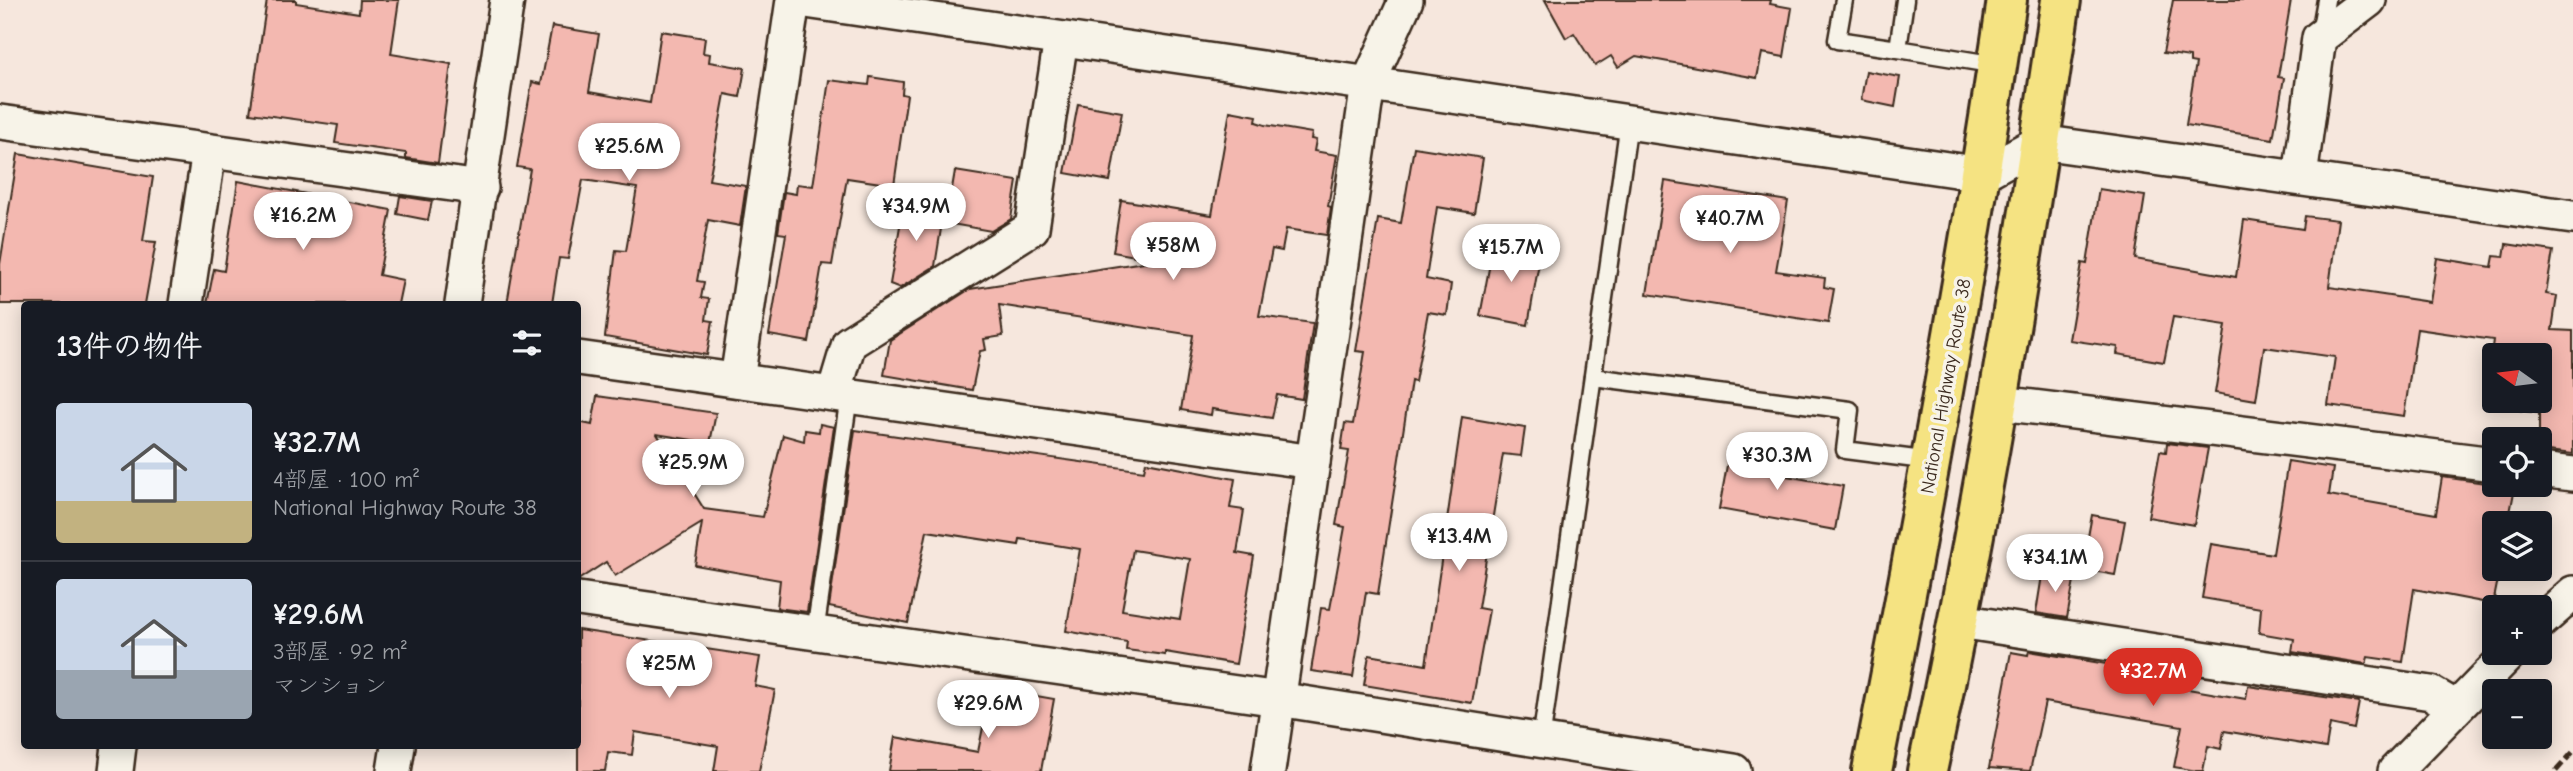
<!DOCTYPE html>
<html lang="ja">
<head>
<meta charset="utf-8">
<style>
	body { margin:0; font-family:"Comic Neue","Klee One",sans-serif; background:#20242c; color:#f1f3f6; height:100vh; display:flex; flex-direction:column; font-size:26px; white-space:nowrap }
	* { box-sizing:border-box; margin:0 }
	p { font-size:23px; color:#9ea1a6 }
	.icon { flex:none; width:38px; height:38px; fill:none; stroke:currentColor; stroke-width:2; stroke-linecap:round; stroke-linejoin:round }
	.map { position:relative; flex:1; overflow:hidden }
	.details { position:absolute; left:21px; top:301px; width:560px; height:448px; display:flex; flex-direction:column; background:#171b24; border-radius:7px; box-shadow:0 4px 18px #0003 }
	.details>* { flex:none }
	.needle { width:46px; rotate:284deg }
	.tools { position:absolute; left:2482px; top:343px; display:grid; gap:14px }
	.tools a { display:grid; place-items:center; width:70px; height:70px; border-radius:7px; background:#171b24; box-shadow:0 4px 18px #0003; font-size:35px }
	.price { position:absolute; translate:-50% -60px; padding:0 16px; border-radius:24px; background:#fff; color:#222; font-size:23px; line-height:46px; filter:drop-shadow(0 2px 4px #0008) }
	.price::after { content:''; position:absolute; left:50%; top:42px; width:21px; height:16px; margin-left:-10px; background:inherit; clip-path:polygon(0 0,100% 0,50% 100%) }
	.price.selected { background:#d93025; color:#fff }
	ul { padding:0; list-style:none }
	li { display:flex; align-items:center; gap:21px; height:175px; padding:0 35px }
	li+li { border-top:2px solid #363941 }
	li span { display:grid; place-items:center; flex:none; width:196px; height:140px; border-radius:7px; color:#555 }
	li>.icon { margin-inline-start:auto }
	span .icon { width:84px; height:84px; fill:#fffc; stroke-width:1 }
	li b { font-size:30px }
	h2 { display:flex; justify-content:space-between; align-items:center; height:84px; padding:0 35px; font-size:30px }
	.map>svg:first-child { display:block }
	.building { fill:#f3b8b0; stroke:#3b2a1e; stroke-width:2; fill-rule:evenodd }
	.lines { fill:none; stroke-linecap:round; stroke-linejoin:round }
	.lane-casing { stroke:#3b2a1e; stroke-width:21 }
	.street-casing { stroke:#3b2a1e; stroke-width:38 }
	.highway-casing { stroke:#3b2a1e; stroke-width:44 }
	.lane { stroke:#f7f3e8; stroke-width:16 }
	.street { stroke:#f7f3e8; stroke-width:33 }
	.highway { stroke:#f5e382; stroke-width:38 }
	.rail { stroke:#3b2a1e; stroke-width:5; stroke-dasharray:10 5; stroke-linecap:butt }
	.labels { text-anchor:middle; stroke-width:7; stroke-linejoin:round; paint-order:stroke }
	.street-label { font-size:19px; fill:#3b2a1e; stroke:#f7f3e8 }
</style>
</head>
<body>
<div class="map">
<svg width="2573" height="771" viewBox="0 0 2573 771">
	<rect width="100%" height="100%" fill="#f6e7dd"/>
	<filter id="ink" filterUnits="userSpaceOnUse"><feTurbulence type="fractalNoise" baseFrequency=".0143" numOctaves="2"/><feDisplacementMap in="SourceGraphic" scale="14" xChannelSelector="R" yChannelSelector="G"/><feConvolveMatrix kernelMatrix="1 2 1 2 8 2 1 2 1" color-interpolation-filters="sRGB"/></filter>
	<g filter="url(#ink)">
		<g class="building">
			<path d="M 267,0 L 296,0 L 296,3 L 359,13 L 360,0 L 399,0 L 391,54 L 451,64 L 438,163 L 406,158 L 406,153 L 335,143 L 338,125 L 250,113 Z"/>
			<path d="M 1545,0 L 1771,0 L 1770,4 L 1792,8 L 1784,57 L 1762,53 L 1757,78 L 1636,56 L 1618,67 L 1611,56 L 1595,66 L 1574,33 L 1566,38 Z"/>
			<path d="M 2173,0 L 2291,0 L 2278,77 L 2284,78 L 2273,139 L 2186,125 L 2196,63 L 2190,62 L 2190,57 L 2163,53 Z"/>
			<path d="M 552,26 L 599,34 L 589,92 L 650,103 L 661,31 L 705,38 L 703,53 L 710,54 L 709,62 L 745,68 L 740,97 L 725,94 L 709,180 L 746,186 L 740,226 L 708,220 L 697,281 L 704,282 L 701,298 L 709,299 L 706,320 L 713,321 L 707,355 L 605,337 L 616,250 L 626,251 L 637,188 L 583,180 L 568,259 L 559,258 L 552,304 L 507,304 L 530,169 L 517,167 L 532,82 L 541,84 Z"/>
			<path d="M 1866,71 L 1900,77 L 1895,107 L 1861,100 Z"/>
			<path d="M 870,77 L 903,82 L 902,94 L 907,95 L 894,185 L 847,178 L 832,265 L 822,264 L 809,342 L 769,335 L 786,234 L 778,233 L 784,192 L 796,194 L 797,184 L 813,186 L 829,80 L 869,85 Z"/>
			<path d="M 1078,104 L 1122,112 L 1110,181 L 1065,173 Z"/>
			<path d="M 1230,111 L 1257,116 L 1256,122 L 1265,125 L 1312,133 L 1311,139 L 1316,140 L 1314,151 L 1337,155 L 1328,206 L 1331,207 L 1327,235 L 1286,229 L 1282,251 L 1272,249 L 1259,316 L 1313,323 L 1302,399 L 1277,395 L 1272,418 L 1212,409 L 1211,415 L 1181,410 L 1193,335 L 999,305 L 1003,336 L 984,339 L 986,350 L 980,351 L 972,390 L 884,375 L 890,340 L 970,289 L 1157,260 L 1113,252 L 1121,200 L 1212,215 Z"/>
			<path d="M 1414,147 L 1483,158 L 1474,213 L 1437,207 L 1426,279 L 1451,284 L 1447,315 L 1428,312 L 1415,382 L 1411,381 L 1378,594 L 1366,592 L 1353,677 L 1311,671 L 1321,608 L 1330,609 L 1345,527 L 1336,525 L 1349,451 L 1341,450 L 1345,423 L 1353,424 L 1365,352 L 1356,351 L 1378,219 L 1401,223 Z"/>
			<path d="M 18,154 L 153,177 L 143,241 L 156,242 L 145,304 L 0,304 L 0,264 Z"/>
			<path d="M 955,171 L 1017,181 L 1011,219 L 991,231 L 946,223 Z"/>
			<path d="M 238,181 L 391,210 L 379,275 L 403,280 L 398,304 L 207,304 L 214,269 L 224,271 Z"/>
			<path d="M 1665,181 L 1788,201 L 1776,271 L 1825,278 L 1824,287 L 1834,289 L 1828,323 L 1647,294 Z"/>
			<path d="M 2099,189 L 2145,196 L 2135,259 L 2236,277 L 2244,220 L 2303,229 L 2305,216 L 2338,220 L 2329,287 L 2430,302 L 2437,258 L 2492,267 L 2494,256 L 2504,257 L 2506,244 L 2553,251 L 2546,294 L 2557,296 L 2552,330 L 2573,331 L 2573,454 L 2539,450 L 2539,413 L 2484,405 L 2493,340 L 2417,329 L 2404,416 L 2328,405 L 2335,357 L 2264,347 L 2256,400 L 2215,393 L 2226,325 L 2173,317 L 2164,362 L 2117,354 L 2118,347 L 2069,340 L 2082,263 L 2087,264 ZM 2494,355 L 2539,355 L 2539,401 L 2494,401 Z"/>
			<path d="M 400,196 L 432,201 L 428,220 L 397,214 Z"/>
			<path d="M 904,203 L 944,210 L 935,266 L 900,288 L 890,284 Z"/>
			<path d="M 1494,242 L 1541,251 L 1528,325 L 1480,316 Z"/>
			<path d="M 597,396 L 716,413 L 710,443 L 657,434 L 704,509 L 763,517 L 783,435 L 804,441 L 805,430 L 819,432 L 820,424 L 834,427 L 807,612 L 777,608 L 780,580 L 695,565 L 702,523 L 615,576 L 606,562 L 578,580 L 578,422 L 592,425 Z"/>
			<path d="M 1462,417 L 1525,428 L 1521,456 L 1503,454 L 1478,608 L 1489,610 L 1472,703 L 1364,685 L 1369,655 L 1426,665 Z"/>
			<path d="M 855,430 L 1144,471 L 1146,462 L 1235,479 L 1230,508 L 1244,510 L 1237,553 L 1254,556 L 1236,664 L 1165,652 L 1165,655 L 1126,650 L 1127,642 L 1066,631 L 1080,549 L 1020,539 L 1019,545 L 927,531 L 908,623 L 829,607 ZM 1133,550 L 1190,559 L 1180,619 L 1122,610 Z"/>
			<path d="M 2167,443 L 2208,448 L 2194,525 L 2148,517 L 2160,451 L 2166,452 Z"/>
			<path d="M 1730,449 L 1789,460 L 1786,476 L 1843,486 L 1835,530 L 1719,509 Z"/>
			<path d="M 2288,461 L 2333,468 L 2329,495 L 2436,514 L 2442,477 L 2515,487 L 2508,523 L 2494,523 L 2494,569 L 2500,569 L 2493,604 L 2414,589 L 2403,662 L 2368,657 L 2366,664 L 2292,652 L 2294,639 L 2259,633 L 2261,608 L 2202,598 L 2211,544 L 2273,554 Z"/>
			<path d="M 2092,515 L 2125,521 L 2115,575 L 2082,569 Z"/>
			<path d="M 2043,569 L 2075,575 L 2067,618 L 2036,613 Z"/>
			<path d="M 578,630 L 760,657 L 755,686 L 775,690 L 759,771 L 714,771 L 718,746 L 635,732 L 632,755 L 608,752 L 605,771 L 578,771 Z"/>
			<path d="M 2029,651 L 2184,677 L 2182,688 L 2246,699 L 2248,686 L 2359,702 L 2354,729 L 2330,724 L 2326,748 L 2224,731 L 2221,749 L 2208,746 L 2203,771 L 2197,771 L 2174,767 L 2182,726 L 2045,702 L 2030,771 L 1989,768 L 2011,652 L 2028,655 Z"/>
			<path d="M 991,688 L 1054,699 L 1041,771 L 889,771 L 895,737 L 978,752 Z"/>
		</g>
		<g class="lines">
			<g class="lane-casing">
				<g id="lane">
					<path d="M 1844,0 L 1837,40 L 1898,49"/>
					<path d="M 1905,0 L 1898,49 L 1997,65"/>
					<path d="M 2320,33 L 2326,0"/>
					<path d="M 1593,377 L 1850,410 L 1845,450 L 1931,461"/>
					<path d="M 815,633 L 849,396"/>
					<path d="M 1541,741 L 1629,122"/>
				</g>
			</g>
			<g class="street-casing">
				<g id="street">
					<path d="M 799,0 L 1982,174 L 2040,142 L 2573,217"/>
					<path d="M 0,122 L 481,188"/>
					<path d="M 2300,177 L 2319,38 L 2369,0"/>
					<path d="M 186,304 L 209,151"/>
					<path d="M 462,304 L 507,0"/>
					<path d="M 578,358 L 1313,462"/>
					<path d="M 737,380 L 793,0"/>
					<path d="M 834,393 L 849,343 L 1032,228 L 1061,39"/>
					<path d="M 2000,403 L 2494,464"/>
					<path d="M 2539,470 L 2573,474"/>
					<path d="M 578,599 L 1278,699 L 1734,771"/>
					<path d="M 1959,621 L 2431,693 L 2455,707"/>
					<path d="M 2539,623 L 2573,593"/>
					<path d="M 116,771 L 119,746"/>
					<path d="M 394,771 L 398,746"/>
					<path d="M 1268,771 L 1368,84 L 1406,0"/>
					<path d="M 2395,771 L 2510,653"/>
				</g>
			</g>
			<g class="highway-casing">
				<g id="highway">
					<path d="M 1872,771 C 1922,515 1969,259 2007,0"/>
					<path d="M 1927,771 C 1982,515 2023,258 2061,0"/>
				</g>
			</g>
			<use href="#lane" class="lane"/>
			<use href="#street" class="street"/>
			<use href="#highway" class="highway"/>
			<path class="rail" d="M 2556,771 L 2573,752"/>
		</g>
	</g>
	<g class="labels">
		<g class="street-label">
			<text transform="translate(1945 386) rotate(-80)" y="7">National Highway Route 38</text>
		</g>
	</g>
</svg>
<div class="tools">
<a><svg class="needle" viewBox="-14 -14 28 28"><path d="M0-13l5 13h-10z" fill="#e53935"/><path d="M0 13l5-13h-10z" fill="#9ea1a6"/></svg></a>
<a><svg class="icon" aria-label="locate" viewBox="0 0 24 24"><circle cx="12" cy="12" r="6"/><path d="M12 2v4M12 18v4M2 12h4M18 12h4"/></svg></a>
<a><svg class="icon" aria-label="layers" viewBox="0 0 24 24"><path d="M12 4l9 5-9 5-9-5zM3 14l9 5 9-5"/></svg></a>
<a>+</a>
<a>−</a>
</div>
<b class="price" style="left:629px;top:183px">¥25.6M</b>
<b class="price" style="left:916px;top:243px">¥34.9M</b>
<b class="price" style="left:303px;top:252px">¥16.2M</b>
<b class="price" style="left:1730px;top:255px">¥40.7M</b>
<b class="price" style="left:1173px;top:282px">¥58M</b>
<b class="price" style="left:1511px;top:284px">¥15.7M</b>
<b class="price" style="left:1777px;top:492px">¥30.3M</b>
<b class="price" style="left:693px;top:499px">¥25.9M</b>
<b class="price" style="left:1459px;top:573px">¥13.4M</b>
<b class="price" style="left:2055px;top:594px">¥34.1M</b>
<b class="price" style="left:669px;top:700px">¥25M</b>
<b class="price selected" style="left:2153px;top:708px">¥32.7M</b>
<b class="price" style="left:988px;top:740px">¥29.6M</b>
<section class="details">
<h2>13件の物件<svg class="icon" aria-label="filters" viewBox="0 0 24 24"><path d="M4 7h16M4 17h16"/><circle cx="9" cy="7" r="2"/><circle cx="15" cy="17" r="2"/></svg></h2>
<ul>
<li><span style="background:linear-gradient(#c9d6e8 70%,#c2b280 0)"><svg class="icon" aria-label="home" viewBox="0 0 24 24"><path d="M3 11l9-7 9 7M6 9v11h12V9"/></svg></span><div><b>¥32.7M</b><p>4部屋 · 100 m²</p><p>National Highway Route 38</p></div></li>
<li><span style="background:linear-gradient(#c9d6e8 65%,#9aa5b1 0)"><svg class="icon" aria-label="home" viewBox="0 0 24 24"><path d="M3 11l9-7 9 7M6 9v11h12V9"/></svg></span><div><b>¥29.6M</b><p>3部屋 · 92 m²</p><p>マンション</p></div></li>
</ul>
</section>
</div>
</body>
</html>
